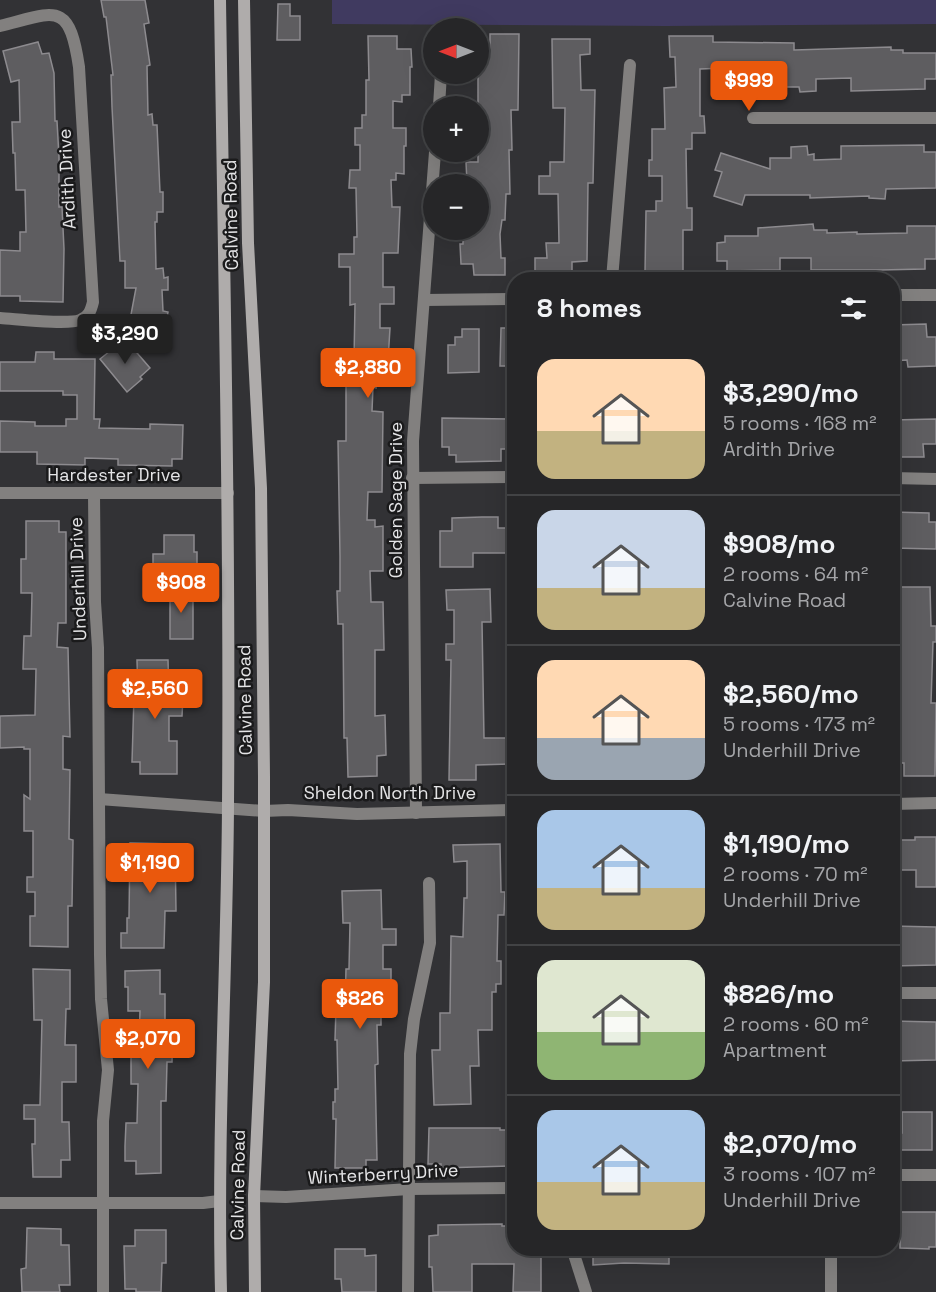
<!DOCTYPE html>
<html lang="en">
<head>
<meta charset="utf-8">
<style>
	body { margin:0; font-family:"Space Grotesk",sans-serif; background:#323234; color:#f1f3f6; height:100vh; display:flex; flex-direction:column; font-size:22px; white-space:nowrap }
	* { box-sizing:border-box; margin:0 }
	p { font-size:20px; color:#a4a5a8 }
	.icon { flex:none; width:33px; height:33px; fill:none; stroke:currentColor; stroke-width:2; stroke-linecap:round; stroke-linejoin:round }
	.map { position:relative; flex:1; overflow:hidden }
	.sheet { position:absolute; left:507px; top:272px; width:393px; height:984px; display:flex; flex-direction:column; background:#262628; border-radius:24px; box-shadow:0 6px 24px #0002,0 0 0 2px #424345 }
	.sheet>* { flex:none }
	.needle { width:39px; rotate:270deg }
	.tools { position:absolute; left:423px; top:18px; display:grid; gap:12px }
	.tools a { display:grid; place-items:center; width:66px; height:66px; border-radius:50%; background:#262628; box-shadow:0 6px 24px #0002,0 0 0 2px #424345; font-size:30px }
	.price { position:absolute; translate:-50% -51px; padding:0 14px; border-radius:6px; background:#ea580c; color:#fff; font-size:20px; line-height:39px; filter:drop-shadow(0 2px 3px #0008) }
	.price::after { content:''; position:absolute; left:50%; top:36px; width:18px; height:14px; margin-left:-9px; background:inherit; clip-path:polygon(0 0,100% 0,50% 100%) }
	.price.on { background:#222; color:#fff }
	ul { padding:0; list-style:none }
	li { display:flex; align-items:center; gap:18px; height:150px; padding:0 30px }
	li+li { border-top:2px solid #424345 }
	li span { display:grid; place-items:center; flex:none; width:168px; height:120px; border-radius:18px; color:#555 }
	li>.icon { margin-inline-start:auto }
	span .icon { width:72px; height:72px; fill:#fffc; stroke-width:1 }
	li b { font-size:26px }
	h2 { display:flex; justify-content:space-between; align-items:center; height:72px; padding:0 30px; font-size:26px }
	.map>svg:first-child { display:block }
	.green { fill:#403a60 }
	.building { fill:#5e5d60; stroke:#8d8b8f; stroke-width:1.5 }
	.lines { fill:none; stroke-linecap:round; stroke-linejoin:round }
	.minor { stroke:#82807f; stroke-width:12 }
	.tertiary { stroke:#82807f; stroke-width:12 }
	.secondary { stroke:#afacab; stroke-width:12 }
	.labels { text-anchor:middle; stroke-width:5; stroke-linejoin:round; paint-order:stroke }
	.street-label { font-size:18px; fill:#e4e4e6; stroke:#1a1a1b }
</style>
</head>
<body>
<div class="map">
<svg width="936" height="1292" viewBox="0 0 936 1292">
	<rect width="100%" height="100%" fill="#323235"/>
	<path class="green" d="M 332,0 L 936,0 L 936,24 L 666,26 L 332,24 Z"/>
	<g class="building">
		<path d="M 101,0 L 145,0 L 149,23 L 144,24 L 150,65 L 147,66 L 148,115 L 152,114 L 153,125 L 157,125 L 160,192 L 163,192 L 163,212 L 157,212 L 157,222 L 155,222 L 156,269 L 163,268 L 164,278 L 168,277 L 168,290 L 162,290 L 163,311 L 168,312 L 162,342 L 127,336 L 136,288 L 125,288 L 125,261 L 120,261 L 112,107 L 111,75 L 113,75 L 106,17 L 104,17 Z"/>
		<path d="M 278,4 L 290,4 L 290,16 L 300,16 L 300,40 L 277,40 Z"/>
		<path d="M 490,34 L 519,34 L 518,110 L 511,110 L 512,150 L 509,150 L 510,194 L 506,194 L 505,220 L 502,220 L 500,234 L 501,258 L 505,258 L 505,275 L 474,275 L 473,264 L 461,264 L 460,244 L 463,244 L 463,230 L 478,230 L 478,184 L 467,183 L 466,162 L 478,162 L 478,48 L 490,48 Z"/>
		<path d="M 368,36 L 397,36 L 397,49 L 411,49 L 412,67 L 410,67 L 410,95 L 402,95 L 402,102 L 393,101 L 393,128 L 406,128 L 406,146 L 404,146 L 404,174 L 396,173 L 396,180 L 391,180 L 392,207 L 400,207 L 398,253 L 383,253 L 383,287 L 394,287 L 394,304 L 380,304 L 380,328 L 390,328 L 387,377 L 376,377 L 376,388 L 373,387 L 372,411 L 383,412 L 382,492 L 368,492 L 367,520 L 375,520 L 375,527 L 383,526 L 383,571 L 370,571 L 371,602 L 383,602 L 384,650 L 375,650 L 375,716 L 385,715 L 386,755 L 377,756 L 377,776 L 348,777 L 347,738 L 344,738 L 343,624 L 338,624 L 337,591 L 340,591 L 340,556 L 338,441 L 346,441 L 346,359 L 354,359 L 355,304 L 350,305 L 350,267 L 339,267 L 339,254 L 354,254 L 354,237 L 357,237 L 356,188 L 349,188 L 350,170 L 360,170 L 360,145 L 355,145 L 355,128 L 362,128 L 362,115 L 366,115 L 366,80 L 369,80 Z"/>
		<path d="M 669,36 L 713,36 L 713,42 L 794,43 L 794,50 L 891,47 L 891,50 L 903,50 L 903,53 L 936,53 L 936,79 L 925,79 L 925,89 L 851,91 L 851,78 L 816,79 L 816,91 L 800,92 L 799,87 L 778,87 L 778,72 L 742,71 L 742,80 L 725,79 L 726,68 L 700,69 L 700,116 L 704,116 L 705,133 L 692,133 L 692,149 L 686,149 L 687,208 L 692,208 L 692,230 L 683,230 L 683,273 L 645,273 L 646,211 L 656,211 L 656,201 L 662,201 L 662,176 L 649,176 L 649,160 L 652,160 L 652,129 L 665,129 L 664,88 L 676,87 L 675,57 L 670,57 Z"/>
		<path d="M 552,39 L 590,39 L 590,54 L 580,55 L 581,90 L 595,90 L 593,183 L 588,183 L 587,261 L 572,262 L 572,275 L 535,275 L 535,258 L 547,258 L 546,243 L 559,243 L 558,194 L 539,194 L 539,176 L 550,176 L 550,162 L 564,162 L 565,108 L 553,108 Z"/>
		<path d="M 38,42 L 42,54 L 49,53 L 54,73 L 55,121 L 57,121 L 59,157 L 59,207 L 62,207 L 64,249 L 63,302 L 20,301 L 20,296 L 0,296 L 0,250 L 20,251 L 20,232 L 26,232 L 25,190 L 16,190 L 15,153 L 13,153 L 12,122 L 20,122 L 19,80 L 11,82 L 3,51 Z"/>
		<path d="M 924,145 L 924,152 L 936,152 L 936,188 L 886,189 L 885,199 L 869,198 L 869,196 L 810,198 L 810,195 L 745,195 L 742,205 L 714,196 L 722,172 L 715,170 L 721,153 L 770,169 L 770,158 L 791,158 L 791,147 L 807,146 L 808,155 L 814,154 L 814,160 L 841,159 L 841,146 Z"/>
		<path d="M 813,224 L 814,230 L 827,230 L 827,233 L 857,232 L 857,234 L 907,233 L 907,226 L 936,226 L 936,259 L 925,259 L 925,269 L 879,270 L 811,270 L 811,258 L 780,258 L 780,270 L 727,271 L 727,261 L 717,261 L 717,243 L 725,242 L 725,236 L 758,236 L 758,228 Z"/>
		<path d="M 926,324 L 927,337 L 936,337 L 936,366 L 908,367 L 907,360 L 892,361 L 892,325 Z"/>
		<path d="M 501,328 L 514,328 L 514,366 L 500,366 Z"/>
		<path d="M 462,329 L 479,329 L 479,372 L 448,373 L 448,345 L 455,345 L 455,337 L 462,337 Z"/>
		<path d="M 125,339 L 150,368 L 140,377 L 142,379 L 127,392 L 100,359 Z"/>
		<path d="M 36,352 L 54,352 L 54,359 L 95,359 L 94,419 L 100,419 L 99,428 L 150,429 L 150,424 L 183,425 L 182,459 L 172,459 L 172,466 L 118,465 L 118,459 L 85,458 L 85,465 L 37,464 L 37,452 L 0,452 L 0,421 L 35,422 L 35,426 L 66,426 L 66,419 L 77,419 L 77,395 L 63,395 L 63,391 L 0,391 L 0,362 L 35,362 Z"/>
		<path d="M 442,418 L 514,419 L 514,449 L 501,449 L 501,461 L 456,462 L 456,455 L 449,455 L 449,447 L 442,447 Z"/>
		<path d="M 936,419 L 936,444 L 923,444 L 924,457 L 892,457 L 892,420 Z"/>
		<path d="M 892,512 L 929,513 L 929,522 L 936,522 L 936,549 L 892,548 Z"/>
		<path d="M 482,517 L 498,517 L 498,528 L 513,528 L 513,553 L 473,553 L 473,567 L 440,567 L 440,531 L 452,531 L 452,518 Z"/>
		<path d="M 26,521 L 59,521 L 59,532 L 66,532 L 66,623 L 58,623 L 57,647 L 68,648 L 70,737 L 63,736 L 63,769 L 70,770 L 69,839 L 73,840 L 72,906 L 68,906 L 68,947 L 30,946 L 30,916 L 35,916 L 35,892 L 27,892 L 27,877 L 33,877 L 33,831 L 24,831 L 24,795 L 30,799 L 30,749 L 24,749 L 24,747 L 0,748 L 0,716 L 35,715 L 36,669 L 23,669 L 24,636 L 31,636 L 32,593 L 21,593 L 21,559 L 26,559 Z"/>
		<path d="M 164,535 L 194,535 L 194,552 L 197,552 L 197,566 L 153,565 L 153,554 L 164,554 Z"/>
		<path d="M 892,587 L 930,587 L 931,626 L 936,626 L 936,642 L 933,642 L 931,703 L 936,703 L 935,776 L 904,776 L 904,763 L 893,763 Z"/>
		<rect x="170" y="589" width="23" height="50"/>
		<path d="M 490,589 L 491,622 L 482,622 L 484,738 L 514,738 L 514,764 L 476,765 L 476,780 L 449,780 L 451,660 L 446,660 L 446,644 L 454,644 L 454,610 L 447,610 L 446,590 Z"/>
		<path d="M 137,660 L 168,660 L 169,697 L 183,697 L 182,716 L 169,716 L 169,741 L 177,741 L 177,774 L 140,774 L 140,762 L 132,762 L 134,696 L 138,696 Z"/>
		<path d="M 915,837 L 936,837 L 936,887 L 916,887 L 916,870 L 892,870 L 892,840 L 915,840 Z"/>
		<path d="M 130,843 L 175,844 L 176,911 L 165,911 L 164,948 L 121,948 L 121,933 L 127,933 L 127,918 L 129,918 Z"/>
		<path d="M 500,844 L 501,892 L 505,892 L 504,915 L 498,915 L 497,961 L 501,961 L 501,984 L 496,984 L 496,992 L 492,992 L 492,1030 L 478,1030 L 479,1066 L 470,1066 L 471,1104 L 434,1105 L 432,1050 L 440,1050 L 440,1013 L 450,1013 L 451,936 L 463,937 L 464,898 L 467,898 L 467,861 L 454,862 L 453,845 Z"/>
		<path d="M 381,890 L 382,929 L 396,929 L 396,945 L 383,945 L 383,969 L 391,969 L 391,985 L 378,985 L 378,1009 L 381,1009 L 381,1025 L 377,1025 L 378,1064 L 375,1065 L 377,1160 L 366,1160 L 366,1168 L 335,1168 L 336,1119 L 333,1119 L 333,1102 L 335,1102 L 335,1089 L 338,1089 L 337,1040 L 335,1040 L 336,1008 L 345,1008 L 346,969 L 349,969 L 350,923 L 343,923 L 342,891 Z"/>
		<path d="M 892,926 L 936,927 L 936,965 L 892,966 Z"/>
		<path d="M 33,969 L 70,970 L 70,1009 L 66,1009 L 65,1045 L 76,1045 L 76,1082 L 62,1082 L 62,1122 L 69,1122 L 70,1160 L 61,1160 L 61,1177 L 33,1177 L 32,1144 L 35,1144 L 35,1119 L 24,1119 L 24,1105 L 40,1105 L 42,1020 L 34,1020 Z"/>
		<path d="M 160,970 L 160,994 L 165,994 L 165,1029 L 173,1029 L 172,1062 L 167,1062 L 166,1101 L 161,1101 L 161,1173 L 136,1174 L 136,1161 L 125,1161 L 125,1146 L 126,1123 L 137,1123 L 138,1084 L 131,1084 L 131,1045 L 139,1045 L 140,1011 L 128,1011 L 128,987 L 125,987 L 125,971 Z"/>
		<path d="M 892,1021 L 936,1022 L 936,1060 L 892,1061 Z"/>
		<path d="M 902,1112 L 932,1112 L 932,1150 L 892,1150 L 892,1133 L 902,1133 Z"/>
		<path d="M 429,1128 L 500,1128 L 500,1130 L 514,1130 L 514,1166 L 441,1168 L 441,1164 L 428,1164 Z"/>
		<path d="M 892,1212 L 936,1212 L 936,1247 L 929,1247 L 929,1249 L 900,1248 L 900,1240 L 892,1240 Z"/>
		<path d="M 502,1224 L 502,1226 L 514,1226 L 514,1248 L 541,1248 L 541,1292 L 513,1292 L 514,1264 L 472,1264 L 472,1292 L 433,1292 L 432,1267 L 429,1267 L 429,1236 L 438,1235 L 438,1225 Z"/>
		<path d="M 27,1228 L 61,1229 L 61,1245 L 69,1245 L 70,1285 L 59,1285 L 60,1292 L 22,1292 L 21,1269 L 26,1268 Z"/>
		<path d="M 135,1230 L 166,1230 L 166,1263 L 162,1263 L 161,1292 L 136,1292 L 136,1289 L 125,1289 L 124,1246 L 135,1246 Z"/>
		<path d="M 593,1248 L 669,1248 L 669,1264 L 624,1263 L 593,1265 Z"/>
		<path d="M 335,1249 L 365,1249 L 365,1256 L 376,1255 L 376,1292 L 342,1292 L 341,1279 L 335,1279 Z"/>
	</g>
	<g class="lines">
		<g class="minor">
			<path d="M 0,26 C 56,12 69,0 79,67 L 93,302 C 91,310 89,317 80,320 C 67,325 17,319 0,318"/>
			<path d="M 439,106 L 441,74"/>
			<path d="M 753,118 L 936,118"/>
			<path d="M 612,279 L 630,65"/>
			<path d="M 892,295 L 936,295"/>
			<path d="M 424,300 L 514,299"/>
			<path d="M 412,478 L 514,477"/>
			<path d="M 892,478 L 936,479"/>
			<path d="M 0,493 L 228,493"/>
			<path d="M 94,494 L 95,602 L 98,648 L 100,955 L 101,999 L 108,1070 L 103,1121 L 103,1292"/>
			<path d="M 99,799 L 264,811"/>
			<path d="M 416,813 L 413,441 L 435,152"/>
			<path d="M 892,993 L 936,993"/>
			<path d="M 892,1175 L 936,1175"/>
			<path d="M 254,1196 L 286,1197 L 409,1189 L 514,1188"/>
			<path d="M 0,1203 L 203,1203 L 219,1201"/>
			<path d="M 572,1248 L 586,1292"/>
			<path d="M 408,1292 L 410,1054 L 414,1019 L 430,943 L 429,883"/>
			<path d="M 831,1292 L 831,1248"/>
		</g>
		<g class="tertiary">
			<path d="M 892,804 L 936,803"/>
			<path d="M 264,811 L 288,810 L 357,814 L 514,810"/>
		</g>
		<g class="secondary">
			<path d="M 220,0 C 224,268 230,537 228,805 C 227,968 217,1130 221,1292"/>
			<path d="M 244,0 L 248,243 L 261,488 L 264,776 L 264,982 L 254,1196 L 255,1292"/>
		</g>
	</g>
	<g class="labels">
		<g class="street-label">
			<text transform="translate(67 179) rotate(-93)" y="6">Ardith Drive</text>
			<text transform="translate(231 215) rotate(-91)" y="6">Calvine Road</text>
			<text x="114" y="481">Hardester Drive</text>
			<text transform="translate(396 500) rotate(-90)" y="6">Golden Sage Drive</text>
			<text transform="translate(78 579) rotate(-92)" y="6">Underhill Drive</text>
			<text transform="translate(245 700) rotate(-91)" y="6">Calvine Road</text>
			<text x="390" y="799">Sheldon North Drive</text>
			<text transform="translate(383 1174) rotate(-3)" y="6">Winterberry Drive</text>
			<text transform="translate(238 1185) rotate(-89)" y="6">Calvine Road</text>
		</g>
	</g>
</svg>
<div class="tools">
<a><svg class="needle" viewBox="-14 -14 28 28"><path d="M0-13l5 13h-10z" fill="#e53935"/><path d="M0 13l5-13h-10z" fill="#a4a5a8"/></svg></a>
<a>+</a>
<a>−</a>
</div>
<b class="price" style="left:749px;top:112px">$999</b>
<b class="price on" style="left:125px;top:365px">$3,290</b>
<b class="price" style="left:368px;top:399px">$2,880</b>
<b class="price" style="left:181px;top:614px">$908</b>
<b class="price" style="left:155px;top:720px">$2,560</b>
<b class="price" style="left:150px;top:894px">$1,190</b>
<b class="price" style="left:360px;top:1030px">$826</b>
<b class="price" style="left:148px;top:1070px">$2,070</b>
<section class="sheet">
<h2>8 homes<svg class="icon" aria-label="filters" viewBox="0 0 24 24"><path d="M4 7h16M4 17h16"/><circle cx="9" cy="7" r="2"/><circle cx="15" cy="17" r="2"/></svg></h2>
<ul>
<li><span style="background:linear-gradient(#ffd9b3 60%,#c2b280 0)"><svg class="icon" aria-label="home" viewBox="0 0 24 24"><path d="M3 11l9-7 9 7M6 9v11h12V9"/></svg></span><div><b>$3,290/mo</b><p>5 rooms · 168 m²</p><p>Ardith Drive</p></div></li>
<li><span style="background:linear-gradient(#c9d6e8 65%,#c2b280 0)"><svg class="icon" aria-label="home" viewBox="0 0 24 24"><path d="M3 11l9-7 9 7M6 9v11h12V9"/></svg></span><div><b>$908/mo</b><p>2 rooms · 64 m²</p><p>Calvine Road</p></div></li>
<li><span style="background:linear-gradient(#ffd9b3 65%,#9aa5b1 0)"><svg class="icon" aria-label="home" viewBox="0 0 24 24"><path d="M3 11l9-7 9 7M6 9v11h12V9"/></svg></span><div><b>$2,560/mo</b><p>5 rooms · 173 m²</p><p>Underhill Drive</p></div></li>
<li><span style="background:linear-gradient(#a9c7e8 65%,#c2b280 0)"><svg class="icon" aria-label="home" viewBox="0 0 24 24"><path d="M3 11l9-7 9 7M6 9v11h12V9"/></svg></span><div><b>$1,190/mo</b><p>2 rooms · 70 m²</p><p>Underhill Drive</p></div></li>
<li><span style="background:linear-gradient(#dfe7d0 60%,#8fb573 0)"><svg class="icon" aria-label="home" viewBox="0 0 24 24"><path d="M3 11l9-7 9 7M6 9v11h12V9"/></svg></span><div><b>$826/mo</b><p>2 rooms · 60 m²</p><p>Apartment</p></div></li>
<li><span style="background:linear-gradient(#a9c7e8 60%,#c2b280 0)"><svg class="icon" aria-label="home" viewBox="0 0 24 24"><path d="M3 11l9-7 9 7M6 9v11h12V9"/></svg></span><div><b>$2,070/mo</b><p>3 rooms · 107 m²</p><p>Underhill Drive</p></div></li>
</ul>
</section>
</div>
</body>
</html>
